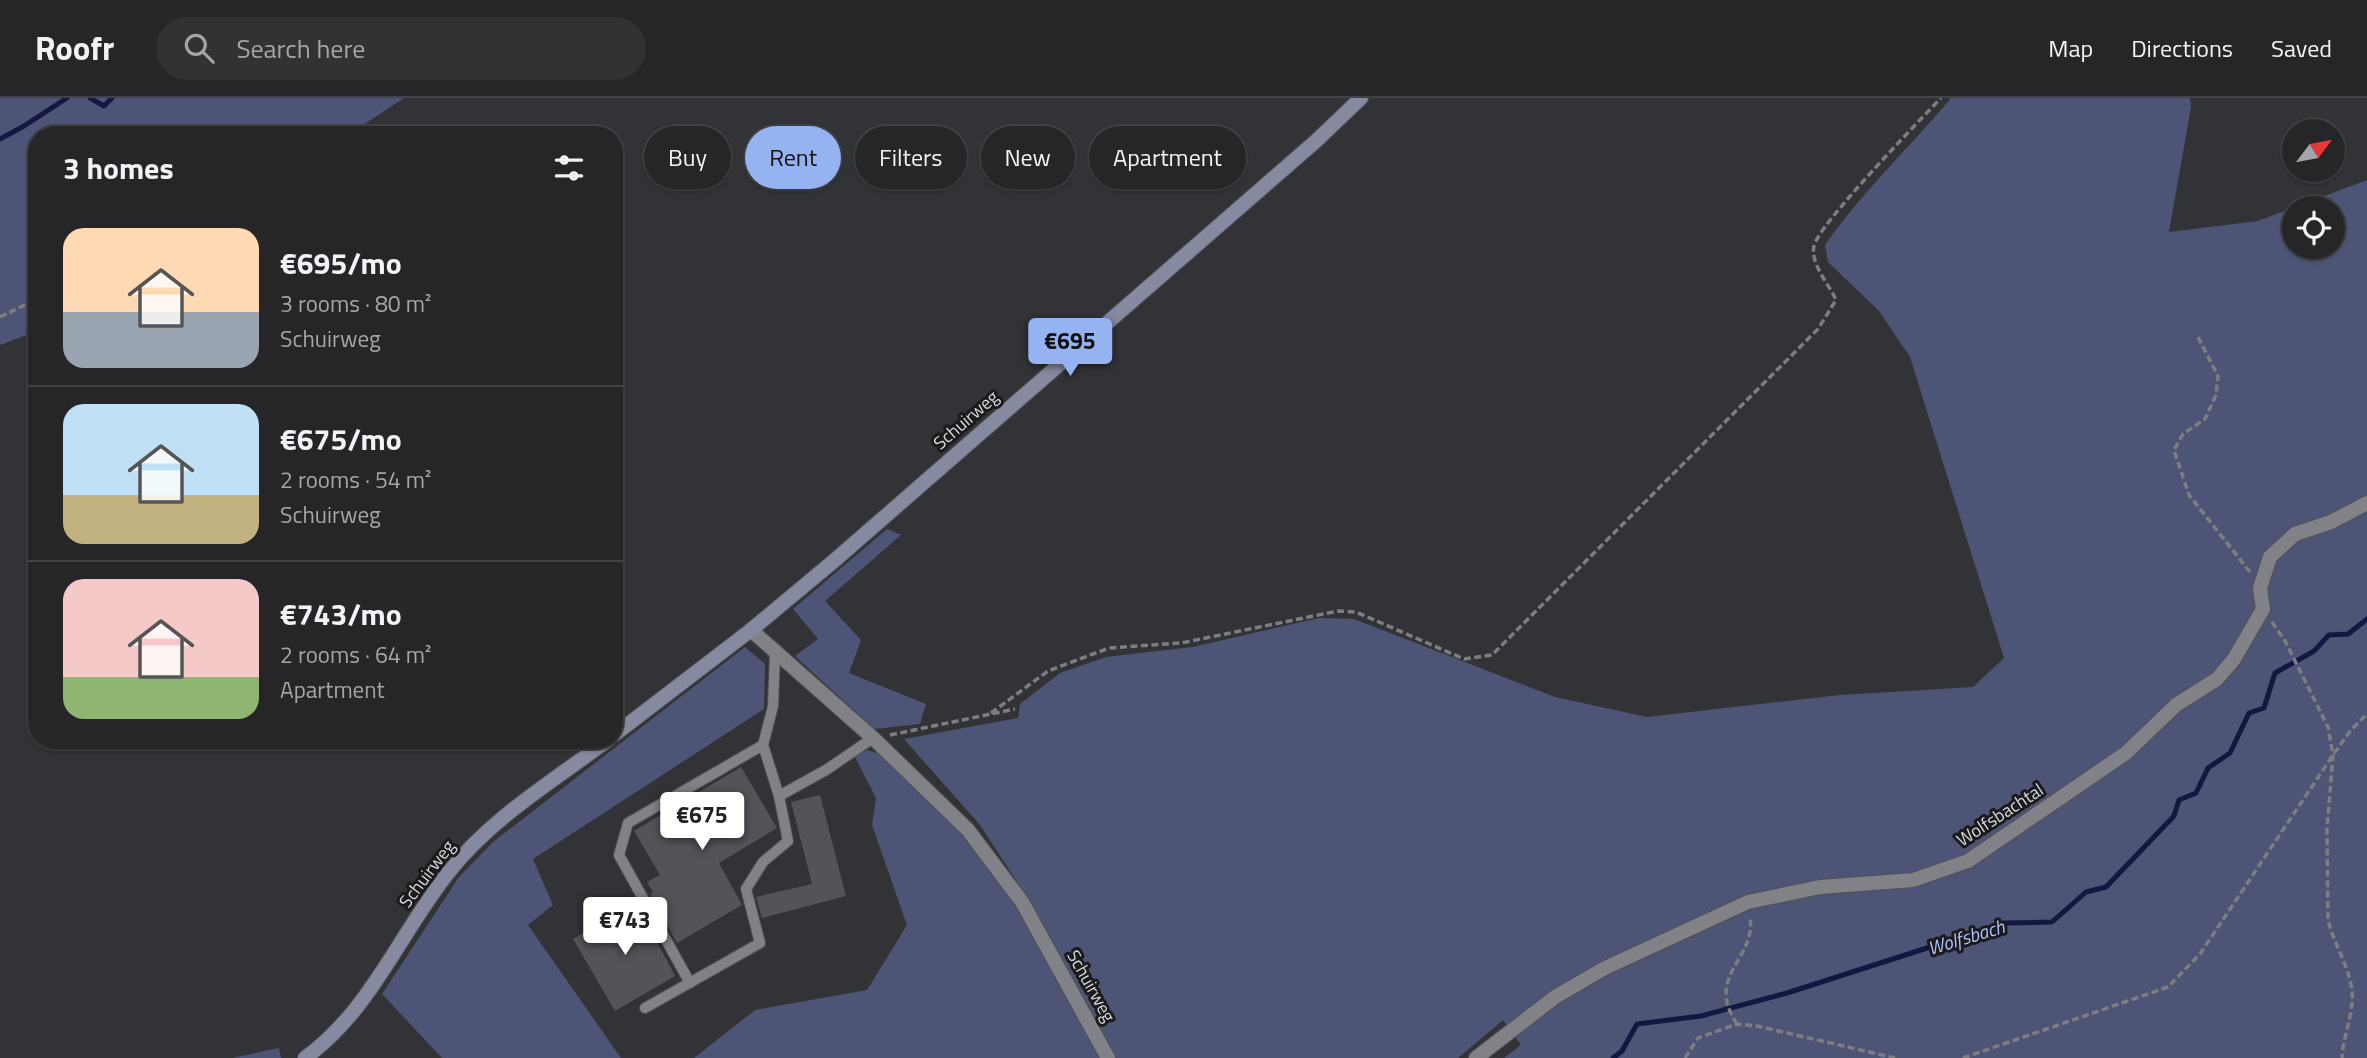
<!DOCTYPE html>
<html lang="en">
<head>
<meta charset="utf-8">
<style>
	body { margin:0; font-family:"Titillium Web",sans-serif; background:#323235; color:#f1f3f6; height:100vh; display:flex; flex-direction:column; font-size:26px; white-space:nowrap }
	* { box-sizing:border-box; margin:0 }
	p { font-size:23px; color:#a4a5a8 }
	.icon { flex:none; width:38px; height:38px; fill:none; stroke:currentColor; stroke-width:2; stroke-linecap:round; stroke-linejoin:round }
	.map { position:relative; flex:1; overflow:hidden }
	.details { position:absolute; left:28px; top:28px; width:595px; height:623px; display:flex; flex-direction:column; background:#262629; border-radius:28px; box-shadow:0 2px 5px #0004,0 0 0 2px #424346 }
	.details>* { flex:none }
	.top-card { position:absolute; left:644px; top:28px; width:665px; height:63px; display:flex; gap:14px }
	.needle { width:46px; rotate:58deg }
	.tools { position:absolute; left:2282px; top:21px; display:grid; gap:14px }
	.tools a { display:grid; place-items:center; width:63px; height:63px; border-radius:50%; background:#262629; box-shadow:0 2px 5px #0004,0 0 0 2px #424346; font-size:35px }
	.price { position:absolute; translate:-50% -60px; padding:0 16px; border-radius:7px; background:#fff; color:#222; font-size:23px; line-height:46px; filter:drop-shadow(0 2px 4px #0008) }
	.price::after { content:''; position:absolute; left:50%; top:42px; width:21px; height:16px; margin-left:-10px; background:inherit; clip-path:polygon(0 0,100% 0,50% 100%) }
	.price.on { background:#95b2f1; color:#111 }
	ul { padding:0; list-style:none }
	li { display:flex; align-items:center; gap:21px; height:175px; padding:0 35px }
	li+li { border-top:2px solid #424346 }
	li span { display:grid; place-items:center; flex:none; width:196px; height:140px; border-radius:21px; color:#555 }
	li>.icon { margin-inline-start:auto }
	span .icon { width:84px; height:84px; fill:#fffc; stroke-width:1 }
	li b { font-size:30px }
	h2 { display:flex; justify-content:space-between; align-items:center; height:84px; padding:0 35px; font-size:30px }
	.pill { padding:0 24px; border-radius:32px; background:#262629; box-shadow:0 2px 5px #0004,0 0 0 2px #424346; font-size:24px; line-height:63px }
	.pill.on { background:#95b2f1; color:#111 }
	header { display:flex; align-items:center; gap:42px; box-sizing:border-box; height:98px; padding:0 35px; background:#262629; border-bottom:2px solid #424346 }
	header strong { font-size:33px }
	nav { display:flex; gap:38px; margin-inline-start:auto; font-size:24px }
	.search { width:490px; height:63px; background:#323235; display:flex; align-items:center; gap:18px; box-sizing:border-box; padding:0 24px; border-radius:38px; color:#a4a5a8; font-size:26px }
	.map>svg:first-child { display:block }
	.green { fill:#4e5475; fill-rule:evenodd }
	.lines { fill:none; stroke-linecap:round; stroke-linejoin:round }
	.stream { stroke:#141742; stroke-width:5 }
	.building { fill:#535459 }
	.lane-casing { stroke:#505154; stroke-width:12 }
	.street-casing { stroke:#505154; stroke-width:16 }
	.secondary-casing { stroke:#505154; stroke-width:16 }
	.path { stroke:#7d7e81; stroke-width:3.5; stroke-dasharray:7 3.5; stroke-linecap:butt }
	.lane { stroke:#818287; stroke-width:10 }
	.street { stroke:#818287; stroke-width:14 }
	.secondary { stroke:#868aa0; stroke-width:14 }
	.labels { text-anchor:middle; stroke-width:6; stroke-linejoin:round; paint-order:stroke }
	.street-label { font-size:18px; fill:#dadbde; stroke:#1b1b1d }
	.water-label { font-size:19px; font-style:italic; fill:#b4c1fe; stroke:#1b1b1d }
</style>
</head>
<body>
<header>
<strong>Roofr</strong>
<div class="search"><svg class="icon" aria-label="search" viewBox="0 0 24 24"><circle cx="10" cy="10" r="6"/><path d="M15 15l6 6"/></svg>Search here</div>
<nav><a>Map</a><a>Directions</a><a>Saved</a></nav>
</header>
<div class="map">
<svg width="2367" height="960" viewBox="0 0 2367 960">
	<rect width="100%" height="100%" fill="#323337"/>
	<g class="green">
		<path d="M 0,0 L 404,0 L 348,37 L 37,37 L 37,233 L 0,247 Z"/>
		<path d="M 1951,0 L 2190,0 L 2191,9 L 2169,134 L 2258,123 L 2367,82 L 2367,960 L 1504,960 L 1521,947 L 1503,922 L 1458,960 L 1115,960 L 1029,802 L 980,727 L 904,641 L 1018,620 L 1020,606 L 1060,575 L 1106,559 L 1193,549 L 1319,520 L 1354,521 L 1555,599 L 1647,619 L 1840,597 L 1973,589 L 2004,560 L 1910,259 L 1879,213 L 1828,164 L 1825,147 C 1862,94 1910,49 1951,0 ZM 2294,110 L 2333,110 L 2333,149 L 2294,149 Z"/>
		<path d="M 887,431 L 901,437 L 825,503 L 861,542 L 849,575 L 926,606 L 920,626 L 874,631 L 795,558 L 818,541 L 793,511 Z"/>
		<path d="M 745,549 L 765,566 L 764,611 L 533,761 L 553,807 L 528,827 L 621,960 L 442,960 L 382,896 L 459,779 L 493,744 Z"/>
		<path d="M 868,652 L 883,657 L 967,739 L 1017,808 L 1099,960 L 694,960 L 755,912 L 867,892 L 907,827 L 872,727 L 876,700 L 854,657 Z"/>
		<path d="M 279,950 L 281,960 L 232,960 Z"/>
	</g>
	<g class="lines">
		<g class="stream">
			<path d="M 90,0 L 104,8 L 112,0"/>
			<path d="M 0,41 L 24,28 L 67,0"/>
			<path d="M 1613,960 L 1622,953 L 1637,926 L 1701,918 L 1787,895 L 2005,825 L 2052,824 L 2086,794 L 2106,789 L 2174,718 L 2179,702 L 2196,695 L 2208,670 L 2230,655 L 2249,615 L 2264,610 L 2275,575 L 2314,553 L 2329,537 L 2348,536 L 2367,521"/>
		</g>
	</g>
	<g class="building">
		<path d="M 741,669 L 777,730 L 719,765 L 742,807 L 677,845 L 650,796 L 653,794 L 647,784 L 660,777 L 634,733 Z"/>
		<path d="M 820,697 L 846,798 L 762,820 L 756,799 L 812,786 L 791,704 Z"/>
		<path d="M 636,804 L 675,878 L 615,913 L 573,841 Z"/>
	</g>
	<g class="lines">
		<g class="lane-casing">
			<g id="lane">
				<path d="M 779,698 L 826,672 L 873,640"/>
				<path d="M 690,885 L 619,757 L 628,725 L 763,647"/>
				<path d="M 645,910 L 760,845 L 746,791 L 763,764 L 788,743 L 779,698 L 763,647 L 773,608 L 775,555"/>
			</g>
		</g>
		<g class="street-casing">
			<g id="street">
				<path d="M 751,532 L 873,640 L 968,732 L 1022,804 L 1108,960"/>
				<path d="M 1476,960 L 1555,899 L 1605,870 L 1748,804 L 1820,789 L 1913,782 L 1968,763 L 2126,655 L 2176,607 L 2217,581 L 2234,561 L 2263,511 L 2260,490 L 2270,459 L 2295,436 L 2331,424 L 2367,405"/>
			</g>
		</g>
		<g class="secondary-casing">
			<g id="secondary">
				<path d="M 614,637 L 751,532 L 835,462 L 1316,43 L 1361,0"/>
				<path d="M 305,960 C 370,913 399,837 448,775 C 490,721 553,683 608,642"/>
			</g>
		</g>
		<g class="path">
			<path d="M 0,219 L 37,201"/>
			<path d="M 2198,239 L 2218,278 L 2216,297 L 2205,321 L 2183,336 L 2174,352 L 2189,397 L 2250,474"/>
			<path d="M 2272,524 L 2285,543 L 2328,629 L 2333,657 L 2327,731 L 2328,821 C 2333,846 2350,868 2352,894 C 2354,916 2343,938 2342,960"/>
			<path d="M 991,615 L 1048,573 L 1109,550 L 1181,545 L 1338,513 L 1356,514 L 1464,561 L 1492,557 L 1818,231 L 1836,202 C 1829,186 1810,166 1814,148 C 1818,127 1920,22 1941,0"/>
			<path d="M 890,637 L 1015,611"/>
			<path d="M 1737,926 C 1704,877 1757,861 1750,819"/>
			<path d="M 1685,960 L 1698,940 L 1737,926 L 1757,928 L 1895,960"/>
			<path d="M 1963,960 L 2168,889 L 2200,856 L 2333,657 L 2351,632 L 2367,616"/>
		</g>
		<use href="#lane" class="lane"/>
		<use href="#street" class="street"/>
		<use href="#secondary" class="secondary"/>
	</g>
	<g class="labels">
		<g class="street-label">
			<text transform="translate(966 322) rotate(-41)" y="6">Schuirweg</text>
			<text transform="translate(2000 717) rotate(-33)" y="6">Wolfsbachtal</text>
			<text transform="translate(427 776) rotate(-53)" y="6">Schuirweg</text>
			<text transform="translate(1091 888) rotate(61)" y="6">Schuirweg</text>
		</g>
		<g class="water-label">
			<text transform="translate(1966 839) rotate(-17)" y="7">Wolfsbach</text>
		</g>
	</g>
</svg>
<div class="tools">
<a><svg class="needle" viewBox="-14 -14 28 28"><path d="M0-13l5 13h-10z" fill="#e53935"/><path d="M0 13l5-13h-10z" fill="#a4a5a8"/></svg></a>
<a><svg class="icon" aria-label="locate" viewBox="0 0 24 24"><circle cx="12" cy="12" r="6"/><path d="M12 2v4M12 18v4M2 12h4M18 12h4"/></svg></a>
</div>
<b class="price on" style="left:1070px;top:280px">€695</b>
<b class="price" style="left:702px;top:754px">€675</b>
<b class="price" style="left:625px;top:859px">€743</b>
<div class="top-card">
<a class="pill">Buy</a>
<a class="pill on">Rent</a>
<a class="pill">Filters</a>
<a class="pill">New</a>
<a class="pill">Apartment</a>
</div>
<section class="details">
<h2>3 homes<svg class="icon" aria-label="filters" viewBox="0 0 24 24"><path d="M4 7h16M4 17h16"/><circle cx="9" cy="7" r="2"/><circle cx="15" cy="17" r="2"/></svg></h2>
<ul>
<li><span style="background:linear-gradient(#ffd9b3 60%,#9aa5b1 0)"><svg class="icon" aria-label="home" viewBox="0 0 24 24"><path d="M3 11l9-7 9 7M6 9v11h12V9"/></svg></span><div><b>€695/mo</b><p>3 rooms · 80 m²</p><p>Schuirweg</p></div></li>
<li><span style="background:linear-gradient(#bfe0f5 65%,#c2b280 0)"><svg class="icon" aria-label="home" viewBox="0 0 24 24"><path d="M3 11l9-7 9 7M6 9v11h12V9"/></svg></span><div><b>€675/mo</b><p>2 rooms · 54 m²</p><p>Schuirweg</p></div></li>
<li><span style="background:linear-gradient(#f6c9c9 70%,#8fb573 0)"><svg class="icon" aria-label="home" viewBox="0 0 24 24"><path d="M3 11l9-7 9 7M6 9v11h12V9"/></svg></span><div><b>€743/mo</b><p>2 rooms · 64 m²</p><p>Apartment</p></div></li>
</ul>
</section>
</div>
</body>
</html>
